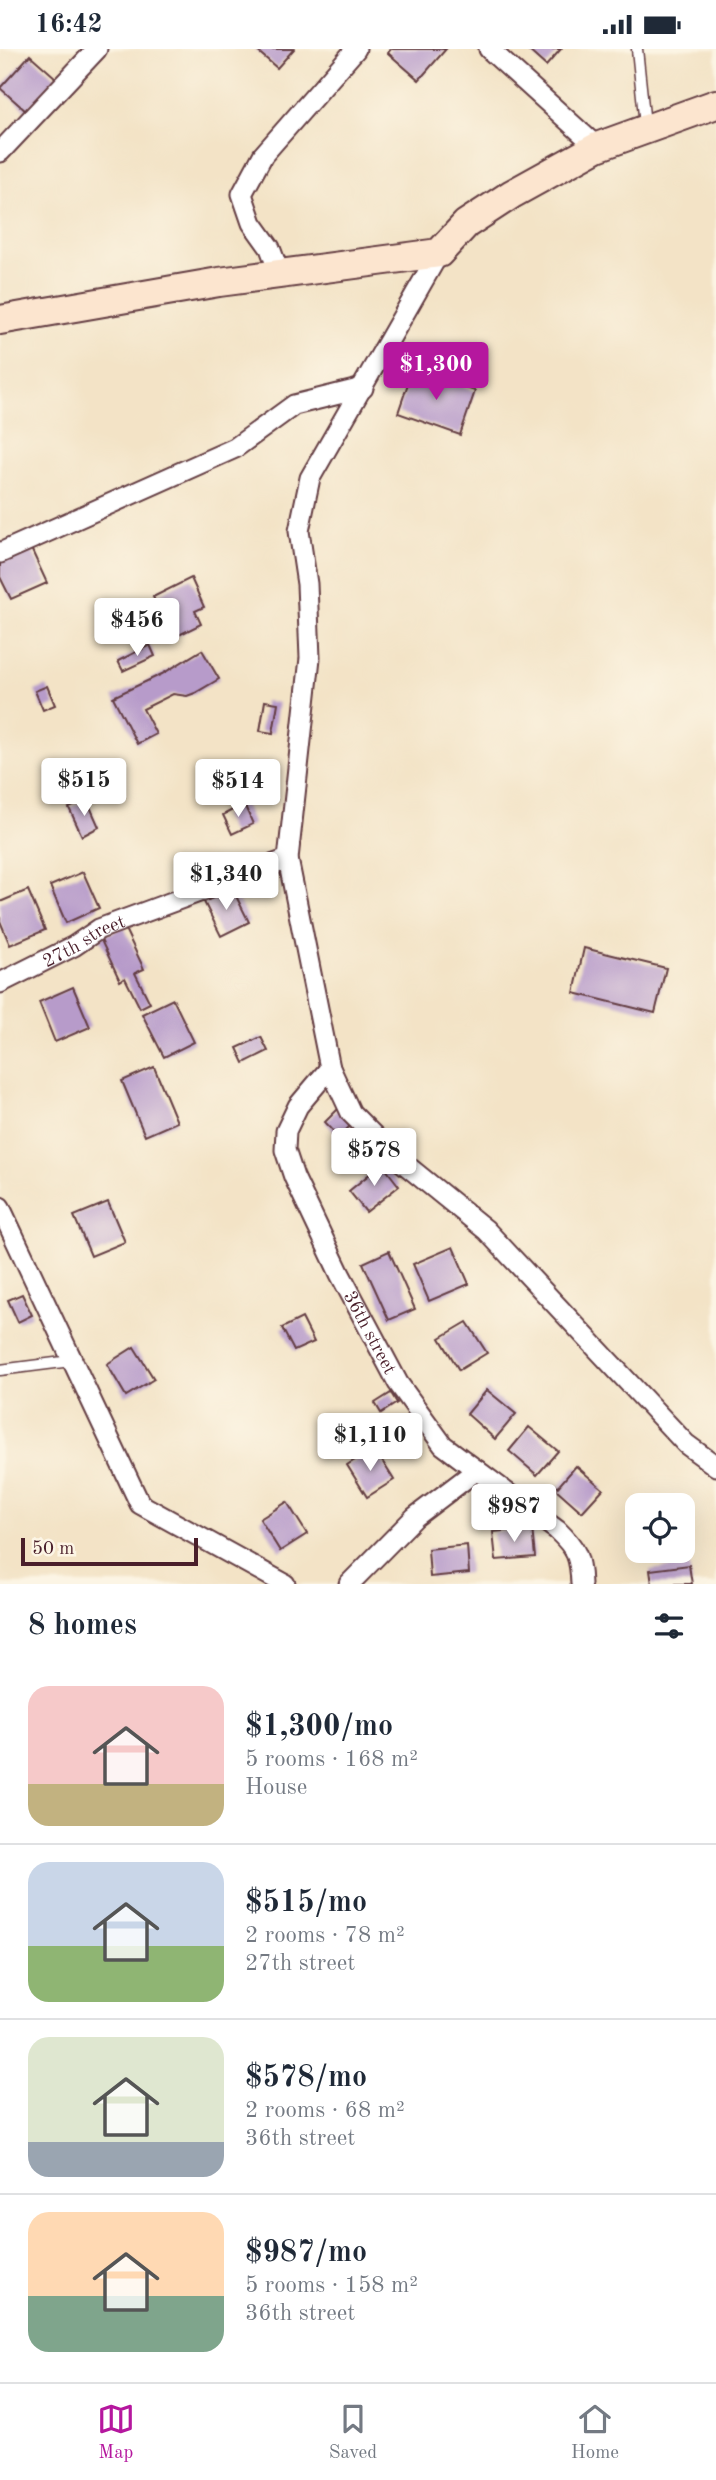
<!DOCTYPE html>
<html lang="en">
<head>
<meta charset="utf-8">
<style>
	body { margin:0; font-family:"Old Standard TT",serif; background:#f6f6f7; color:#1f2937; height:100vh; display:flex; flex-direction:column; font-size:26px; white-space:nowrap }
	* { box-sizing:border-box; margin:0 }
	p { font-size:23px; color:#747a83 }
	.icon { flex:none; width:38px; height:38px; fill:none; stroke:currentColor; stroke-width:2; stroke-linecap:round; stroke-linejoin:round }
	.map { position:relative; height:1535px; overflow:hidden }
	.sheet { display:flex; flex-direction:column; background:#fff; flex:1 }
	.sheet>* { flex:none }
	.tools { position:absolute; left:625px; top:1444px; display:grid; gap:14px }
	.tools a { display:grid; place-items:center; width:70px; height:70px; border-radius:14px; background:#fff; box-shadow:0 7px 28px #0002; font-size:35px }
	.scale { position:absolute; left:21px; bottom:18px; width:177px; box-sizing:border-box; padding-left:7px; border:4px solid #4a1f2b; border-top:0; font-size:19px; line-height:24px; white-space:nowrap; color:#4a1f2b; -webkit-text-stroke:5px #fcf5e5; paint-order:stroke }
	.price { position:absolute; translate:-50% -60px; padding:0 16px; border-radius:7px; background:#fff; color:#222; font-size:23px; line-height:46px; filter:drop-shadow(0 2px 4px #0008) }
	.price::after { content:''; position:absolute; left:50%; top:42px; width:21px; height:16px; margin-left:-10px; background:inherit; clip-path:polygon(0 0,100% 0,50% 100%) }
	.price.active { background:#b5179e; color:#fff }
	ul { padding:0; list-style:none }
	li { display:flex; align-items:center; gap:21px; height:175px; padding:0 28px }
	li+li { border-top:2px solid #e0e1e3 }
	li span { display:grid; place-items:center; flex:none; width:196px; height:140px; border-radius:21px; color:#555 }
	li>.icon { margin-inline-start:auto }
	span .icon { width:84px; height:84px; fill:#fffc; stroke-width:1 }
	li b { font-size:30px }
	h2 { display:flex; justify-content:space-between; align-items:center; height:84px; padding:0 28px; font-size:30px }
	.status { display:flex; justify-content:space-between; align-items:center; height:49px; padding:0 35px; background:#fff; direction:ltr }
	.status svg { height:19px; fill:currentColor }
	.tab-bar { display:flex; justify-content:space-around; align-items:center; height:98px; border-top:2px solid #e0e1e3; background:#fff; font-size:19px; color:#747a83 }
	.tab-bar a { display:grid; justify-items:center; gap:4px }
	.tab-bar .active { color:#b5179e }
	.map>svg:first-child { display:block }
	.building { fill:#b79bca }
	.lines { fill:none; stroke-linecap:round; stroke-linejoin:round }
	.lane-casing { stroke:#633c42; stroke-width:13 }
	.street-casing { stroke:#633c42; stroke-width:23 }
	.secondary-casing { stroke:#633c42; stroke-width:32 }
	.lane { stroke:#fff; stroke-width:10 }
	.street { stroke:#fff; stroke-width:19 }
	.secondary { stroke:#fce5cf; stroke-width:28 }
	.labels { text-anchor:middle; stroke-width:5; stroke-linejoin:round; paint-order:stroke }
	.street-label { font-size:19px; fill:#4a1f2b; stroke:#fcf5e5 }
</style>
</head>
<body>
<div class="status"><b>16:42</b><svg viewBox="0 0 49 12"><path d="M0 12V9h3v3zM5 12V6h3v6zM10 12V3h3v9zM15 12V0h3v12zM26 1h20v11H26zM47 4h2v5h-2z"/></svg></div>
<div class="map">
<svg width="716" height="1535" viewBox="0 0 716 1535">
	<rect width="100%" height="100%" fill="#fcf5e5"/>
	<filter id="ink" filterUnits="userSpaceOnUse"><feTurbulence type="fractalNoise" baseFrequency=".0143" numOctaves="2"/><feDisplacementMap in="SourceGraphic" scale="14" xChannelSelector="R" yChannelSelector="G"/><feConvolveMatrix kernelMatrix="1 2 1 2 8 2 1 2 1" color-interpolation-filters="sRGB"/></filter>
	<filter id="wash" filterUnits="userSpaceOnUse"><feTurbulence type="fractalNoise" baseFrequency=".00686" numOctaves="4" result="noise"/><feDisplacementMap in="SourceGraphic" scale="28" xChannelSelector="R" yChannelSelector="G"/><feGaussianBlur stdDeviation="1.57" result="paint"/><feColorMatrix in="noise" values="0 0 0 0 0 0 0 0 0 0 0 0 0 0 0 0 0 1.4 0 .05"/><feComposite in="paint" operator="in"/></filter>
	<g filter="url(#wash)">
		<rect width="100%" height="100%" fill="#f3e3c6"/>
		<g id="blocks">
			<g class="building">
				<path d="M 255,0 L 294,0 L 277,19 Z"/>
				<path d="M 391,0 L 446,0 L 419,31 L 388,4 Z"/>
				<path d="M 527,0 L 561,0 L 546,17 Z"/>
				<path d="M 30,6 L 56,29 L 26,62 L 0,39 Z"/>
				<path d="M 413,320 L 475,342 L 460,386 L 398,364 Z"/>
				<path d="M 28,493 L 47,534 L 11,550 L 0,528 L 0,506 Z"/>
				<path d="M 191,529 L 204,558 L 195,562 L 201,575 L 173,589 L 153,548 Z"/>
				<path d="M 150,596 L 155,607 L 123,622 L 118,612 Z"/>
				<path d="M 202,601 L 219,630 L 195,644 L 187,647 L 173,645 L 143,660 L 156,685 L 137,695 L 113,648 L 162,625 Z"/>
				<path d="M 47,637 L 55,656 L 43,661 L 35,642 Z"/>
				<path d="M 265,652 L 278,654 L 273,684 L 260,682 Z"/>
				<path d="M 87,751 L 99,778 L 82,787 L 69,759 Z"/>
				<path d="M 244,755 L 253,775 L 232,785 L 223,766 Z"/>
				<path d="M 83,823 L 99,859 L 66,874 L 50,837 Z"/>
				<path d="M 232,839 L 249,873 L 221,887 L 204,853 Z"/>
				<path d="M 28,841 L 45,881 L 10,896 L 0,872 L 0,853 Z"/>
				<path d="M 124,878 L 144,920 L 135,924 L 150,954 L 140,959 L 125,929 L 120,932 L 100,889 Z"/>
				<path d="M 584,899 L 666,919 L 655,964 L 574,944 Z"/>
				<path d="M 73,938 L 90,978 L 55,993 L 39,953 Z"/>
				<path d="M 173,950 L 194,993 L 164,1008 L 142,965 Z"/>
				<path d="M 261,988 L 268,1002 L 244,1014 L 237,999 Z"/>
				<path d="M 154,1018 L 177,1073 L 145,1087 L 122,1032 Z"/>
				<path d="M 339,1059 L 353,1074 L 339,1088 L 325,1073 Z"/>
				<path d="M 382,1115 L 399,1137 L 366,1163 L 349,1142 Z"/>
				<path d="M 108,1153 L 125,1193 L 91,1207 L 74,1167 Z"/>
				<path d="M 453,1198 L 469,1235 L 429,1252 L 413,1215 Z"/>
				<path d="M 389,1202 L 415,1260 L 389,1271 L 363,1214 Z"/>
				<path d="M 22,1245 L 32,1266 L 18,1273 L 8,1251 Z"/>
				<path d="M 302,1269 L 314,1293 L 294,1302 L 282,1279 Z"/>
				<path d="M 467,1273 L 487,1304 L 459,1321 L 440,1289 Z"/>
				<path d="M 134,1298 L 154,1330 L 126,1347 L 107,1315 Z"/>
				<path d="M 487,1341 L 516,1365 L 495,1390 L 467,1365 Z"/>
				<path d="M 391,1344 L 397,1354 L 381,1364 L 375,1354 Z"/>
				<path d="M 529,1378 L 558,1402 L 537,1426 L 509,1402 Z"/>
				<path d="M 374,1399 L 394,1431 L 367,1448 L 347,1416 Z"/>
				<path d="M 576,1417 L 603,1440 L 582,1463 L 556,1440 Z"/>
				<path d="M 287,1453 L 307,1485 L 280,1502 L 260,1470 Z"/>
				<path d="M 532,1479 L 535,1508 L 496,1511 L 493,1483 Z"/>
				<path d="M 467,1496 L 469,1524 L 430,1528 L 428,1500 Z"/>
				<path d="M 689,1516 L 692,1535 L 652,1535 L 650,1521 Z"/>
			</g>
		</g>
	</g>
	<g filter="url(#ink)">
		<use href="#blocks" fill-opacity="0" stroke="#633c42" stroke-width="2"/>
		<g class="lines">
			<g class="lane-casing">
				<g id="lane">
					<path d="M 637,0 L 645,76"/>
					<path d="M 0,1321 L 71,1312"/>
				</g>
			</g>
			<g class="street-casing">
				<g id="street">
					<path d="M 489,0 L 597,98"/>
					<path d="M 0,103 L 97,0"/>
					<path d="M 439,204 L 310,429 L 299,482 L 307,535 L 310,609 L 288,810 L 330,1019 L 351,1064 L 391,1104 L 486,1181 L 686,1395 L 716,1417"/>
					<path d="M 280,226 L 270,199 L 252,174 L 242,145 L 263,106 L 356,0"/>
					<path d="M 0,504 L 235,399 L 294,356 L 363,339"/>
					<path id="s1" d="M 0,934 L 74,897 L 99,880 L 288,810"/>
					<path id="s2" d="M 330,1019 L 298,1057 L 286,1082 L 285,1101 L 294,1128 L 340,1225 L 398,1334 L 443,1396 L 557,1481 C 577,1500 580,1508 581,1535"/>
					<path d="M 0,1158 L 140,1455 L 285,1535"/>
					<path d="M 349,1535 L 415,1468 L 477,1421"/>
				</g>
			</g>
			<g class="secondary-casing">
				<path id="secondary" d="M 0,271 L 219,233 L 439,204 L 466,175 L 512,145 L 597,98 L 716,55"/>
			</g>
			<use href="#lane" class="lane"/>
			<use href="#street" class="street"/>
			<use href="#secondary" class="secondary"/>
		</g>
	</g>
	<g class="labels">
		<g class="street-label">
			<text dy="7" stroke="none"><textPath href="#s1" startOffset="94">27th street</textPath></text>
			<text dy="7" stroke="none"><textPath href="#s2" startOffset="298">36th street</textPath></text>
		</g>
	</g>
</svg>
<div class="tools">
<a><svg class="icon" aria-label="locate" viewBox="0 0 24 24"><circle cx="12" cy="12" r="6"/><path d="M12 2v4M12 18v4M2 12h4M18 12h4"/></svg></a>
</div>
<div class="scale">50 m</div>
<b class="price active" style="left:436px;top:353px">$1,300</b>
<b class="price" style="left:137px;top:609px">$456</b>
<b class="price" style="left:84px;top:769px">$515</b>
<b class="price" style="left:238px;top:770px">$514</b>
<b class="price" style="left:226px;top:863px">$1,340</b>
<b class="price" style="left:374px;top:1139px">$578</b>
<b class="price" style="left:370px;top:1424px">$1,110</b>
<b class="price" style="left:514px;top:1495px">$987</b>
</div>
<section class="sheet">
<h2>8 homes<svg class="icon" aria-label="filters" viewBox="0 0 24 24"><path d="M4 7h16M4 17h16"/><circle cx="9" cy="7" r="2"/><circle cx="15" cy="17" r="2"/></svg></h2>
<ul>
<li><span style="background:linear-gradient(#f6c9c9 70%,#c2b280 0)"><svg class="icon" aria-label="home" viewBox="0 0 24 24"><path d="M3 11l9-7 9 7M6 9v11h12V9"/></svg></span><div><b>$1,300/mo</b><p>5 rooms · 168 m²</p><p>House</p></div></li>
<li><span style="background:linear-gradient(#c9d6e8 60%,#8fb573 0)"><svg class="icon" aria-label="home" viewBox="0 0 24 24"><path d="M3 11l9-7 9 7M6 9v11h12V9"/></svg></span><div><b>$515/mo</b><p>2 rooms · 78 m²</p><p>27th street</p></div></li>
<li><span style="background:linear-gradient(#dfe7d0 75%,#9aa5b1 0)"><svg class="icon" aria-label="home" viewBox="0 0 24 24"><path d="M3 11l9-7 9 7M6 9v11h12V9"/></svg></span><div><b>$578/mo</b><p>2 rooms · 68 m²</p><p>36th street</p></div></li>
<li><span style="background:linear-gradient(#ffd9b3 60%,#7fa58c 0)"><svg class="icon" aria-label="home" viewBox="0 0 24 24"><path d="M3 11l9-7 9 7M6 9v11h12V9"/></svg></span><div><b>$987/mo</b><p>5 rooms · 158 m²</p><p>36th street</p></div></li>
</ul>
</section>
<nav class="tab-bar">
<a class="active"><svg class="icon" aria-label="map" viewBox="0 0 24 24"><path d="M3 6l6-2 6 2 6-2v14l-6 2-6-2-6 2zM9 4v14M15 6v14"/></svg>Map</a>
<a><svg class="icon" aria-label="saved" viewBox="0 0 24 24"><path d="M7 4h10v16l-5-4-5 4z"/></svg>Saved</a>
<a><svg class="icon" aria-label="home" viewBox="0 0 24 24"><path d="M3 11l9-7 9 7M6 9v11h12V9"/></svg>Home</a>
</nav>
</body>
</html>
